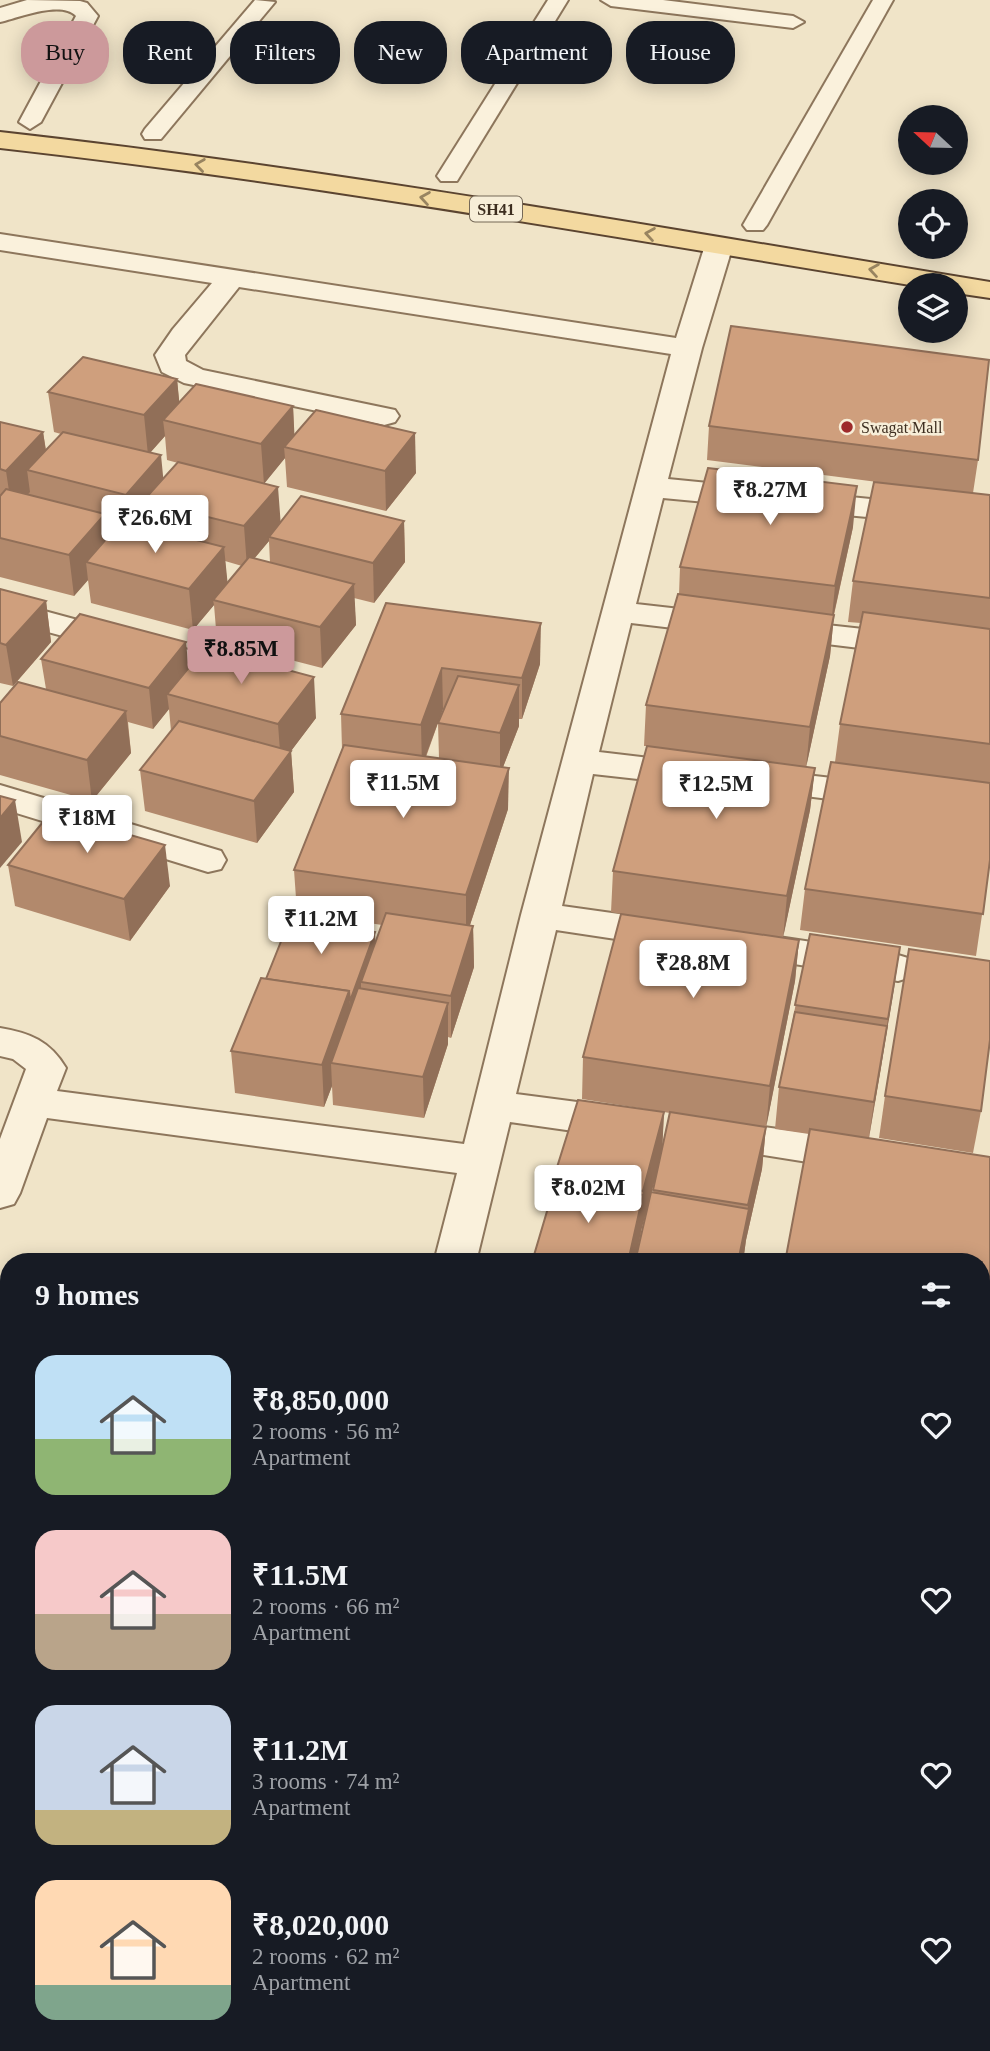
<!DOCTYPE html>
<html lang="en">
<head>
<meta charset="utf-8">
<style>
	body { margin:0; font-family:"Times New Roman",serif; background:#20242c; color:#f1f3f6; height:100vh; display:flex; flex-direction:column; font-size:26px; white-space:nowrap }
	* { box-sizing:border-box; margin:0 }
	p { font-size:23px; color:#9ea1a6 }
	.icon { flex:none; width:38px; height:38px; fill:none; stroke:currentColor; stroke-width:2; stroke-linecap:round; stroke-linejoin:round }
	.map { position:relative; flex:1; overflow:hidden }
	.panel { position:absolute; left:0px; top:1253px; width:990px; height:798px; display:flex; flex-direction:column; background:#171b24; border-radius:28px 28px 0 0; box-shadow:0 4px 18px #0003 }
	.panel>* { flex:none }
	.hud { position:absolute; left:21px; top:21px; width:948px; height:63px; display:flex; gap:14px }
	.needle { width:46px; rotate:292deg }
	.fabs { position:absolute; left:898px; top:105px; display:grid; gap:14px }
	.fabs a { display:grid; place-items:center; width:70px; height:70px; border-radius:50%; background:#171b24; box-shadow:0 4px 18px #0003; font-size:35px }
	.price { position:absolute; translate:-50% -60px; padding:0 16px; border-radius:7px; background:#fff; color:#222; font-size:23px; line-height:46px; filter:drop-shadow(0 2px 4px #0008) }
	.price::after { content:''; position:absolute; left:50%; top:42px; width:21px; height:16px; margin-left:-10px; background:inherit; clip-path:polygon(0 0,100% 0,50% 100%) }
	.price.on { background:#cc999b; color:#111 }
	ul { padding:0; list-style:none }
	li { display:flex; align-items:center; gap:21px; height:175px; padding:0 35px }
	li span { display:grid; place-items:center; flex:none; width:196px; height:140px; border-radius:21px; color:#555 }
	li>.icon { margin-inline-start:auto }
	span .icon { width:84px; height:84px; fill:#fffc; stroke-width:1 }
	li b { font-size:30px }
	h2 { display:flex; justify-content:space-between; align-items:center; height:84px; padding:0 35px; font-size:30px }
	.pill { padding:0 24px; border-radius:28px; background:#171b24; box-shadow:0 4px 18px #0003; font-size:24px; line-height:63px }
	.pill.on { background:#cc999b; color:#111 }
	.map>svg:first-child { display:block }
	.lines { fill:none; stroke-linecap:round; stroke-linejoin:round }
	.service-casing { stroke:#8d765c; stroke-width:4 }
	.minor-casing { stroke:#8d765c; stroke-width:4 }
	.primary-casing { stroke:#5b4430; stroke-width:4 }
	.service { fill:#faf1dc; fill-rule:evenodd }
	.minor { fill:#faf1dc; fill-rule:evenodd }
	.primary { fill:#f3d9a0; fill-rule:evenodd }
	.wall { fill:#b2896c; fill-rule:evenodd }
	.shaded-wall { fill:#916f58 }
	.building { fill:#cf9f7d; stroke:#916f58; stroke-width:2 }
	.oneway { stroke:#988460 }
	.poi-dot { fill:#9e2a2b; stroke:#f7eed8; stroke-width:2.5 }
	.labels { text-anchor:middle; stroke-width:5; stroke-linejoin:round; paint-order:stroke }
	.shield { fill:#f7eed8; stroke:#756857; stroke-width:2 }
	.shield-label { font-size:16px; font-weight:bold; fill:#3d2e20 }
	.far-poi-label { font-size:16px; fill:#3d2e20; stroke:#f7eed8; text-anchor:start }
</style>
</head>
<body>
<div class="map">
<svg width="990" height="2051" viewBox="0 0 990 2051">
	<rect width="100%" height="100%" fill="#f0e4c8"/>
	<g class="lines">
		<g class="service-casing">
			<g id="service">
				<path d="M 27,0 L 80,1 L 87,3 L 98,16 L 41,122 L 30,129 L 19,122 L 76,16 C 61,0 18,18 0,22 L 0,8 Z"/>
				<path d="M 255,0 L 275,2 L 161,139 L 145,139 L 142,134 L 145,129 Z"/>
				<path d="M 548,0 L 568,0 L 457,181 L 441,181 L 437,176 Z"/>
				<path d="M 601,0 L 663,0 L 793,16 L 804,22 L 793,28 L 611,6 Z"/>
				<path d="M 873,0 L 893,0 L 767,225 L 763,230 L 747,230 L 743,225 Z"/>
			</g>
		</g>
		<g class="minor-casing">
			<g id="minor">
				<path d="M 0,234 L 676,338 L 705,245 L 709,239 L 729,239 L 733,245 L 702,348 L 668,479 L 921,504 L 932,506 L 937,513 L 932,520 L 921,522 L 663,498 L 636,604 L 724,614 L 736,617 L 740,624 L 736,631 L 724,634 L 631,623 L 599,752 L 692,763 L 704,766 L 710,774 L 704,782 L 692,785 L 593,774 L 562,906 L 669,921 L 682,925 L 688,934 L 682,943 L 669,947 L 556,930 L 516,1094 L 623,1108 L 637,1113 L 643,1123 L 637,1133 L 623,1138 L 510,1122 L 476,1262 L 434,1262 L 457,1173 L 47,1118 L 20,1193 L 14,1204 L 0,1208 L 0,1139 L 26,1069 L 13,1059 L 0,1056 L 0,1028 C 30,1033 50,1041 66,1068 L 57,1091 L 464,1144 L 521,915 L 671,354 L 239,287 L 185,355 L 186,361 L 203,370 L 395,410 L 399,416 L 395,422 L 384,425 L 184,383 L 162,372 L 155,355 L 173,329 L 212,283 L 0,250 Z"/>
				<path d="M 0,599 L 255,668 L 260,675 L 255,682 L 243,685 L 0,619 Z"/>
				<path d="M 781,620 L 909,634 L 921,637 L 926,644 L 921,651 L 909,654 L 769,637 L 764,630 L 769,623 Z"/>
				<path d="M 762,770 L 876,783 L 888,786 L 894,794 L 888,802 L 876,805 L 750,789 L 744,781 L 750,773 Z"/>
				<path d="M 0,785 L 221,851 L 226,860 L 221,869 L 208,872 L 0,808 Z"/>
				<path d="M 746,932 L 898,955 L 911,959 L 917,968 L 911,977 L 898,981 L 733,954 L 727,945 L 733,936 Z"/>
				<path d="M 714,1120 L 858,1140 L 872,1144 L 878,1155 L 872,1166 L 858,1170 L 700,1145 L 694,1135 L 700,1125 Z"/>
				<path d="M 0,1708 L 9,1710 L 9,1752 L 0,1750 Z"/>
				<path d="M 234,2042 L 286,2042 L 284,2051 L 232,2051 Z"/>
			</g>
		</g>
		<g class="primary-casing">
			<path id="primary" d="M 0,132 C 332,169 661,228 990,282 L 990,298 L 956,293 L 956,285 L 910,285 C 607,236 305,182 0,148 Z"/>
		</g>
		<use href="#service" class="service"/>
		<use href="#minor" class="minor"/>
		<use href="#primary" class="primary"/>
	</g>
	<g class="wall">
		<path d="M 177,379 L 179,402 L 293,406 L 294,435 L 416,473 L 386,511 L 287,487 L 285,458 L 264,483 L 280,522 L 404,521 L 405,562 L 374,603 L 354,598 L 356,625 L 322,668 L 217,641 L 214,605 L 193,630 L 91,603 L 88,580 L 74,596 L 0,577 L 0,422 L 43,432 L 46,450 L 61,434 L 54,432 L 48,392 ZM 165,436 L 167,460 L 178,463 L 163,479 L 150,453 ZM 145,519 L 146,527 L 139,525 ZM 107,529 L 114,531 L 108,537 ZM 269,541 L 270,563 L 254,559 ZM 225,561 L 242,566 L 227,583 Z"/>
		<path d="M 709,426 L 978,460 L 973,493 L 990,495 L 990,860 L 976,956 L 800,930 L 805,889 L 835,762 L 840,724 L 861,623 L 848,622 L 853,581 L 885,483 L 707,460 Z"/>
		<path d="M 853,527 L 834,615 L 830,656 L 806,767 L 815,768 L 810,810 L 783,937 L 799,940 L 795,981 L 766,1127 L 762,1169 L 746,1240 L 743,1262 L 532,1262 L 554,1189 L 554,1177 L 664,1112 L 662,1148 L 670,1113 L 582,1099 L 583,1057 L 621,914 L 611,912 L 613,871 L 647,746 L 644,746 L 646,705 L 679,595 L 680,567 ZM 658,1167 L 653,1193 L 651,1192 ZM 649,1200 L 641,1237 L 641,1231 Z"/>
		<path d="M 0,589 L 46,601 L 51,642 L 13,686 L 0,683 Z"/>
		<path d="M 386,603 L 540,664 L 522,719 L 519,719 L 519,726 L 503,767 L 508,809 L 470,925 L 473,926 L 474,967 L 451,1038 L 448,1037 L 448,1044 L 424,1118 L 333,1105 L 332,1086 L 324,1107 L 235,1093 L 231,1051 L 266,979 L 376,941 L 382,925 L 297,912 L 294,870 L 342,749 L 341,714 ZM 443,709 L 444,709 L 438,723 L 439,758 L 426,757 Z"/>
		<path d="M 41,659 L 188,669 L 316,718 L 291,751 L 294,792 L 257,843 L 145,811 L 140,770 L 171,731 L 169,709 L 153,729 L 128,722 L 131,753 L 92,801 L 0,775 L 0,703 L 46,689 Z"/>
		<path d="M 8,865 L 170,886 L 130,941 L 15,906 Z"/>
		<path d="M 810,934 L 900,947 L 881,1068 L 869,1138 L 990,1157 L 990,1280 L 982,1343 L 982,1262 L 785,1262 L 809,1134 L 775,1129 L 779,1087 Z"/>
		<path d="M 885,1096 L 981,1111 L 973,1153 L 879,1138 Z"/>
		<path d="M 0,1746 L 9,1748 L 9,2038 L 0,2036 Z"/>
		<path d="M 28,2042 L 219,2042 L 216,2051 L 68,2051 Z"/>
	</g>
	<g class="shaded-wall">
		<path d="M 177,379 L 181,419 L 163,420 L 165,436 L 148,455 L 144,415 Z"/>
		<path d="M 293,406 L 295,446 L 284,447 L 285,458 L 264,484 L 261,444 Z"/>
		<path d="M 43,432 L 49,472 L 27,470 L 30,492 L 12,511 L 6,471 Z"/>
		<path d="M 415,433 L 416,473 L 386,511 L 385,471 Z"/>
		<path d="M 161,455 L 165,496 L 143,501 L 145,519 L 130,535 L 126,495 Z"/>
		<path d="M 857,486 L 853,527 L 831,627 L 835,586 Z"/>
		<path d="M 278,487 L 281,527 L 269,537 L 269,541 L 247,567 L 244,526 Z"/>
		<path d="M 105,514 L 110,555 L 86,562 L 88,580 L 74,596 L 69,555 Z"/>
		<path d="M 404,521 L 405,562 L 374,603 L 373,563 Z"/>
		<path d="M 224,547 L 228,587 L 213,600 L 214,605 L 193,630 L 189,589 Z"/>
		<path d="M 354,584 L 356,625 L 322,668 L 320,627 Z"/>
		<path d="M 46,601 L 51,642 L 13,686 L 6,645 Z"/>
		<path d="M 834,615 L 830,656 L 806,768 L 810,727 Z"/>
		<path d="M 541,623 L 540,664 L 522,719 L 522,678 Z"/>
		<path d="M 186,642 L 190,683 L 167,694 L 169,709 L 153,729 L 149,688 Z"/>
		<path d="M 442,668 L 443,709 L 422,766 L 421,725 Z"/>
		<path d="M 314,677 L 316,718 L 291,751 L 294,792 L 257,843 L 254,801 L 281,765 L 278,724 Z"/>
		<path d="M 519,685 L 519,726 L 500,775 L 500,733 Z"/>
		<path d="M 126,711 L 131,753 L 92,801 L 87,760 Z"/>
		<path d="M 509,768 L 508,809 L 466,937 L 466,895 Z"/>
		<path d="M 815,768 L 810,810 L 783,938 L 787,896 Z"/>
		<path d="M 15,800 L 22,842 L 0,868 L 0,818 Z"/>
		<path d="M 165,845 L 170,886 L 130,941 L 124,899 Z"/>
		<path d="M 473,926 L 474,967 L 451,1038 L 451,996 Z"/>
		<path d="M 375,932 L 376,954 L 361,982 L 361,996 L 351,1024 L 350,1001 Z"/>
		<path d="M 799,940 L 795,981 L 766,1128 L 770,1086 Z"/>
		<path d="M 900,947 L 894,989 L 868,1143 L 874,1102 Z"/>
		<path d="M 349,991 L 352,1033 L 331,1063 L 332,1086 L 324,1107 L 322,1065 Z"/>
		<path d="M 448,1003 L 448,1044 L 424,1118 L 423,1077 Z"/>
		<path d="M 664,1112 L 662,1154 L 641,1231 L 635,1262 L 628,1262 L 643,1197 L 643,1191 Z"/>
		<path d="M 766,1127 L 762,1169 L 746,1240 L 743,1262 L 738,1262 L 747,1217 L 748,1205 Z"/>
		<path d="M 9,1797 L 9,1861 L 0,1885 L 0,1820 Z"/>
		<path d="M 202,2042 L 219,2042 L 216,2051 L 202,2051 L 201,2045 Z"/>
	</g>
	<g class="building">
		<path d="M 731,326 L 989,360 L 978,460 L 709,426 Z"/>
		<path d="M 83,357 L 177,379 L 144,415 L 48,392 Z"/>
		<path d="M 196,384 L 293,406 L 261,444 L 163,420 Z"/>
		<path d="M 316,410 L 415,433 L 385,471 L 284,447 Z"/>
		<path d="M 0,422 L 43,432 L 6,471 L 0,469 Z"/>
		<path d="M 63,432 L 161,455 L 126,495 L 27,470 Z"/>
		<path d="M 178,462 L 278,487 L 244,526 L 143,501 Z"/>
		<path d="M 708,468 L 857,486 L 835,586 L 680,567 Z"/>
		<path d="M 874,482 L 990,495 L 990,598 L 853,581 Z"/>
		<path d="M 6,489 L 105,514 L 69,555 L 0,538 L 0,496 Z"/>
		<path d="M 301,496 L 404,521 L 373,563 L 269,537 Z"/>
		<path d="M 122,521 L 224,547 L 189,589 L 86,562 Z"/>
		<path d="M 249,557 L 354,584 L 320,627 L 213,600 Z"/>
		<path d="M 0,589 L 46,601 L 6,645 L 0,643 Z"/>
		<path d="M 678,594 L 834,615 L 810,727 L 646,705 Z"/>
		<path d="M 386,603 L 541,623 L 522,678 L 442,668 L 421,725 L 341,714 Z"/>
		<path d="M 863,612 L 990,629 L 990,744 L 840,724 Z"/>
		<path d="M 80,614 L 186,642 L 149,688 L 41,659 Z"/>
		<path d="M 205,648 L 314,677 L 278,724 L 167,694 Z"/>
		<path d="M 458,676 L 519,685 L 500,733 L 438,723 Z"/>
		<path d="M 18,682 L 126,711 L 87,760 L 0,736 L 0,703 Z"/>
		<path d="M 179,721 L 291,751 L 254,801 L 140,770 Z"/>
		<path d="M 344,745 L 509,768 L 466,895 L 294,870 Z"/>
		<path d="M 647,746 L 815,768 L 787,896 L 613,871 Z"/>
		<path d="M 831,762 L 990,783 L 990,860 L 983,914 L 805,889 Z"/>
		<path d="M 0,796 L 15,800 L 0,818 Z"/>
		<path d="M 51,812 L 165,845 L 124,899 L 8,865 Z"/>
		<path d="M 386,913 L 473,926 L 451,996 L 361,982 Z"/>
		<path d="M 621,914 L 799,940 L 770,1086 L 583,1057 Z"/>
		<path d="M 290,919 L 375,932 L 350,1001 L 349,991 L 266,979 Z"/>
		<path d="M 810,934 L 900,947 L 888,1019 L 795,1005 Z"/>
		<path d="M 909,949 L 990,961 L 990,1040 L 981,1111 L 885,1096 Z"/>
		<path d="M 261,978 L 349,991 L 322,1065 L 231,1051 Z"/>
		<path d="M 358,988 L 448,1003 L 423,1077 L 331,1063 Z"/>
		<path d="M 795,1012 L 887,1026 L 874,1102 L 779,1087 Z"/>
		<path d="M 578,1100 L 664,1112 L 643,1191 L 554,1177 Z"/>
		<path d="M 670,1112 L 766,1127 L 748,1205 L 653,1190 Z"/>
		<path d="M 810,1129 L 990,1157 L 990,1280 L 984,1331 L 982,1331 L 982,1262 L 785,1262 Z"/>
		<path d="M 556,1181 L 643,1195 L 628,1262 L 532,1262 Z"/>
		<path d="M 651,1192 L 749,1209 L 738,1262 L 635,1262 Z"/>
		<path d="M 982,1386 L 990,1387 L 990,1435 L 984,1486 L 982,1485 Z"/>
		<path d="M 0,1746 L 9,1748 L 9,1797 L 0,1820 Z"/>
		<path d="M 9,1858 L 9,2004 L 0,2002 L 0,1882 Z"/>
		<path d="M 186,2042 L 202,2042 L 201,2045 Z"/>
	</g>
	<defs><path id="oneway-chevron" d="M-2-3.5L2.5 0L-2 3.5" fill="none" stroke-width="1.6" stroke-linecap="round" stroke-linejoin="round" transform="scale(1.75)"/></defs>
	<g class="oneway">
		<use href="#oneway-chevron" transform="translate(200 165) rotate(-172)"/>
		<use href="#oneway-chevron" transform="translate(425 198) rotate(-171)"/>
		<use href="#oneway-chevron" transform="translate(650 234) rotate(-171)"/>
		<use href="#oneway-chevron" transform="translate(874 270) rotate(-171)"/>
	</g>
	<circle class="poi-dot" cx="847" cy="427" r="7"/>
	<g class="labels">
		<rect class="shield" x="470" y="196.5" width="52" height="25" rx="5"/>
		<g class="shield-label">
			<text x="496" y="215">SH41</text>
		</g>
		<g class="far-poi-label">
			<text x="861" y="433">Swagat Mall</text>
		</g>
	</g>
</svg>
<div class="fabs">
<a><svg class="needle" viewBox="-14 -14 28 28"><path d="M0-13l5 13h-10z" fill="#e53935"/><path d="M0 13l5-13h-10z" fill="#9ea1a6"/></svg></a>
<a><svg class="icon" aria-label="locate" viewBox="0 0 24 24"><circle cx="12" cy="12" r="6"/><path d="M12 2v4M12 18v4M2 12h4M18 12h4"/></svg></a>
<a><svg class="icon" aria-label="layers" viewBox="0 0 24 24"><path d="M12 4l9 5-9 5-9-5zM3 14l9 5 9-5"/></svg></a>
</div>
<b class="price" style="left:770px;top:527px">₹8.27M</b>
<b class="price" style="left:155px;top:555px">₹26.6M</b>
<b class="price on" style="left:241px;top:686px">₹8.85M</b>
<b class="price" style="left:403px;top:820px">₹11.5M</b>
<b class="price" style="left:716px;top:821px">₹12.5M</b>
<b class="price" style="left:87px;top:855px">₹18M</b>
<b class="price" style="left:321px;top:956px">₹11.2M</b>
<b class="price" style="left:693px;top:1000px">₹28.8M</b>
<b class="price" style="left:588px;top:1225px">₹8.02M</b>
<div class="hud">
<a class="pill on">Buy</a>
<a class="pill">Rent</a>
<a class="pill">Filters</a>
<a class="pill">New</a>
<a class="pill">Apartment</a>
<a class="pill">House</a>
</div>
<section class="panel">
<h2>9 homes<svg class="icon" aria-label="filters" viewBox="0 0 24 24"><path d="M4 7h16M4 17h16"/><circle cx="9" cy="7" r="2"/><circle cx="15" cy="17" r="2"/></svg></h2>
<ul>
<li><span style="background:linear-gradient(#bfe0f5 60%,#8fb573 0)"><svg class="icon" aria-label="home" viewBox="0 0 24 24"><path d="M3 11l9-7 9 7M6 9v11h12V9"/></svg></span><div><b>₹8,850,000</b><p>2 rooms · 56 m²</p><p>Apartment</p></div><svg class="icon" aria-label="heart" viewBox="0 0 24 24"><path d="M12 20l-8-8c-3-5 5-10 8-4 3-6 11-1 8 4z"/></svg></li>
<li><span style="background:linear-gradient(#f6c9c9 60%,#b9a48a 0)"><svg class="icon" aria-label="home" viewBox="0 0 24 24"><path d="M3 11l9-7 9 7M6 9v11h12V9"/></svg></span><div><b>₹11.5M</b><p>2 rooms · 66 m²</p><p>Apartment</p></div><svg class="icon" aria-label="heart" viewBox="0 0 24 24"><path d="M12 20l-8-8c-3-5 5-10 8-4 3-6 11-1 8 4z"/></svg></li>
<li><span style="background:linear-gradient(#c9d6e8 75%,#c2b280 0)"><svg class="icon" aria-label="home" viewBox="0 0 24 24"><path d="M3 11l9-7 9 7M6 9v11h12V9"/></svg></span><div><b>₹11.2M</b><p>3 rooms · 74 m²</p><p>Apartment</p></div><svg class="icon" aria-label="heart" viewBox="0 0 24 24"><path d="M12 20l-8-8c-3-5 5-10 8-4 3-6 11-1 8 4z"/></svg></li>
<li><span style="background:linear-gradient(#ffd9b3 75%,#7fa58c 0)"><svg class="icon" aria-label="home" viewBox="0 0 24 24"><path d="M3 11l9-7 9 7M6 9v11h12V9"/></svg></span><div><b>₹8,020,000</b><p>2 rooms · 62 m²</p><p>Apartment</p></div><svg class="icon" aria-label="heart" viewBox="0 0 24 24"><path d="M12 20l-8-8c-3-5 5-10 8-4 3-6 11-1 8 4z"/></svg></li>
</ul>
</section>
</div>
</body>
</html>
